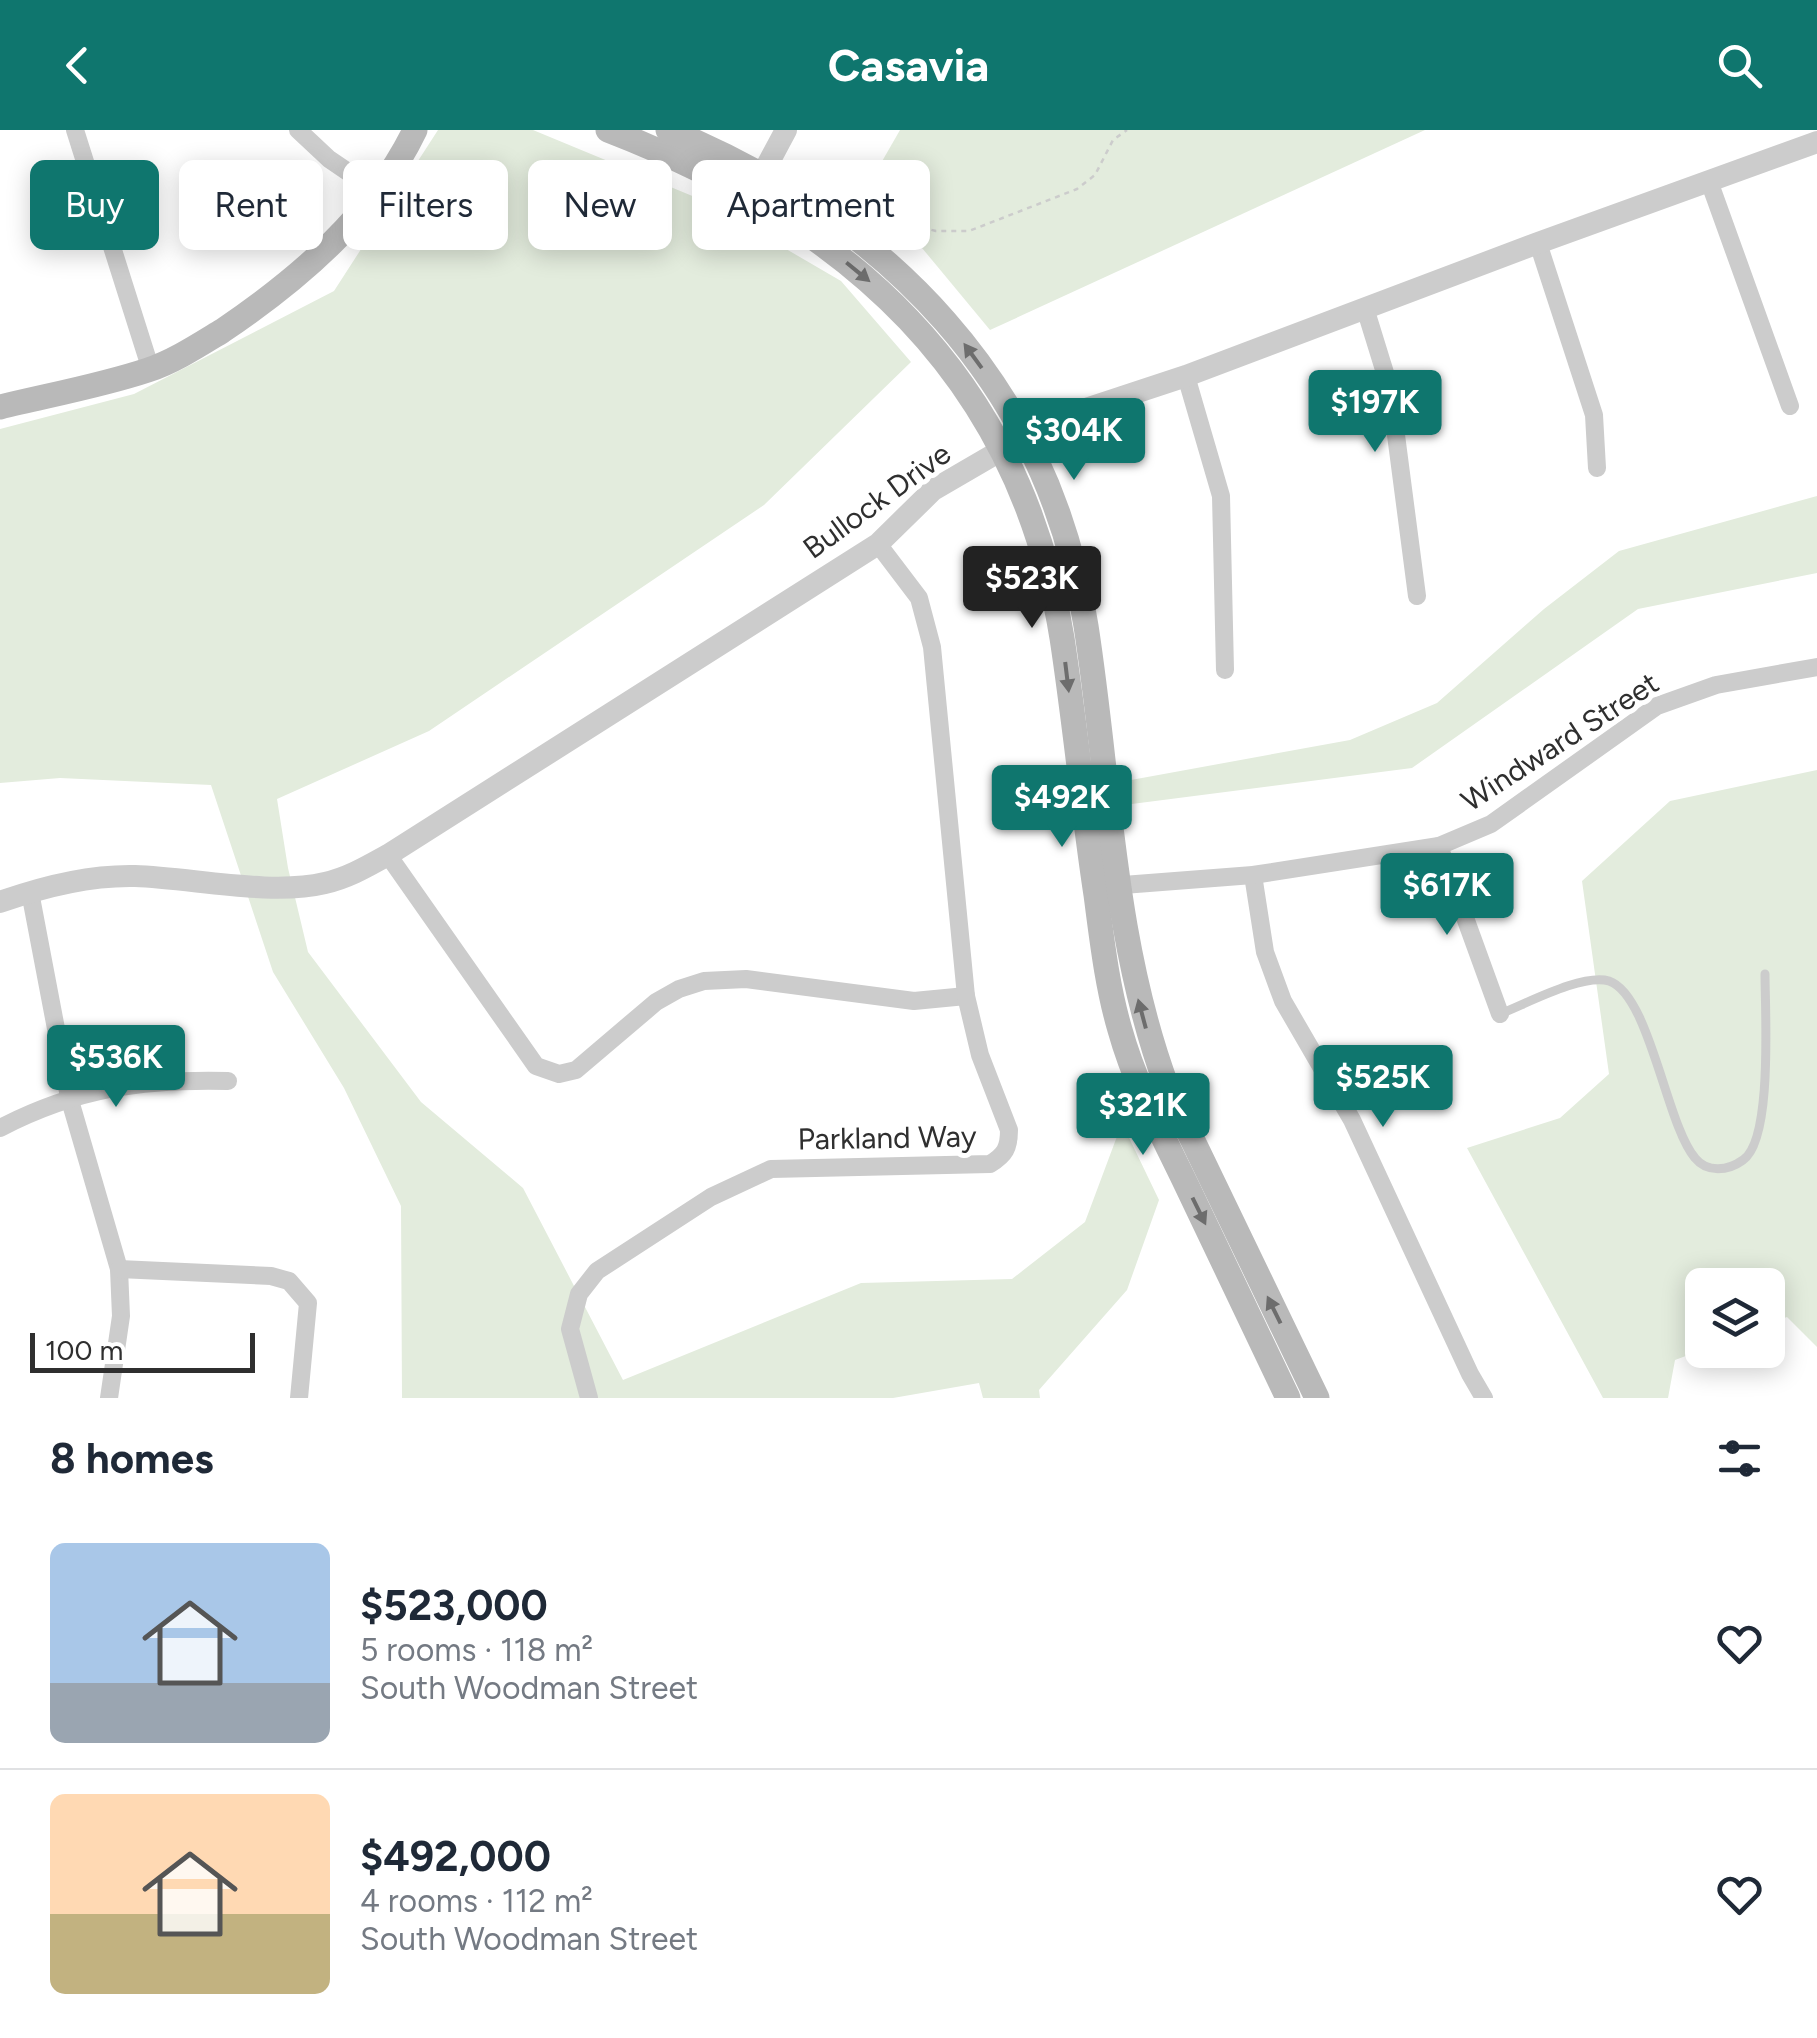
<!DOCTYPE html>
<html lang="en">
<head>
<meta charset="utf-8">
<style>
	body { margin:0; font-family:Figtree,sans-serif; background:#f6f6f7; color:#1f2937; height:100vh; display:flex; flex-direction:column; font-size:38px; white-space:nowrap }
	* { box-sizing:border-box; margin:0 }
	p { font-size:32px; color:#747a83 }
	.icon { flex:none; width:55px; height:55px; fill:none; stroke:currentColor; stroke-width:2; stroke-linecap:round; stroke-linejoin:round }
	.map { position:relative; height:1268px; overflow:hidden }
	.panel { display:flex; flex-direction:column; background:#fff; flex:1 }
	.panel>* { flex:none }
	.hud { position:absolute; left:30px; top:30px; width:1000px; height:90px; display:flex; gap:20px }
	.fabs { position:absolute; left:1685px; top:1138px; display:grid; gap:20px }
	.fabs a { display:grid; place-items:center; width:100px; height:100px; border-radius:15px; background:#fff; box-shadow:0 5px 25px #0003; font-size:50px }
	.scale { position:absolute; left:30px; bottom:25px; width:225px; box-sizing:border-box; padding-left:10px; border:5px solid #2f2f2f; border-top:0; font-size:28px; line-height:35px; white-space:nowrap; color:#2f2f2f; -webkit-text-stroke:8px #fff; paint-order:stroke }
	.price { position:absolute; translate:-50% -85px; padding:0 22px; border-radius:10px; background:#0f766e; color:#fff; font-size:32px; line-height:65px; filter:drop-shadow(0 2px 5px #0008) }
	.price::after { content:''; position:absolute; left:50%; top:60px; width:30px; height:22px; margin-left:-15px; background:inherit; clip-path:polygon(0 0,100% 0,50% 100%) }
	.price.current { background:#222; color:#fff }
	ul { padding:0; list-style:none }
	li { display:flex; align-items:center; gap:30px; height:250px; padding:0 50px }
	li+li { border-top:2px solid #e0e1e3 }
	li span { display:grid; place-items:center; flex:none; width:280px; height:200px; border-radius:15px; color:#555 }
	li>.icon { margin-inline-start:auto }
	span .icon { width:120px; height:120px; fill:#fffc; stroke-width:1 }
	li b { font-size:42px }
	h2 { display:flex; justify-content:space-between; align-items:center; height:120px; padding:0 50px; font-size:42px }
	.tag { padding:0 35px; border-radius:15px; background:#fff; box-shadow:0 5px 25px #0003; font-size:35px; line-height:90px }
	.tag.current { background:#0f766e; color:#fff }
	header { display:flex; justify-content:space-between; align-items:center; height:130px; padding:0 50px; background:#0f766e; color:#fff; font-size:45px; font-weight:700 }
	.map>svg:first-child { display:block }
	.green { fill:#e3ecdd }
	.lines { fill:none; stroke-linecap:round; stroke-linejoin:round }
	.path { stroke:#ccc; stroke-width:2.5; stroke-dasharray:5 5; stroke-linecap:butt }
	.service { stroke:#ccc; stroke-width:9 }
	.minor { stroke:#ccc; stroke-width:18 }
	.tertiary { stroke:#ccc; stroke-width:22 }
	.secondary { stroke:#b9b9b9; stroke-width:25 }
	.oneway { fill:#6d6d6d }
	.labels { text-anchor:middle; stroke-width:10; stroke-linejoin:round; paint-order:stroke }
	.street-label { font-size:30px; fill:#2f2f2f; stroke:#fff }
</style>
</head>
<body>
<header><svg class="icon" aria-label="back" viewBox="0 0 24 24"><path d="M15 5l-7 7 7 7"/></svg>Casavia<svg class="icon" aria-label="search" viewBox="0 0 24 24"><circle cx="10" cy="10" r="6"/><path d="M15 15l6 6"/></svg></header>
<div class="map">
<svg width="1817" height="1268" viewBox="0 0 1817 1268">
	<rect width="100%" height="100%" fill="#fff"/>
	<g class="green">
		<path d="M 438,0 L 533,0 L 702,70 L 841,151 L 911,232 L 764,375 L 429,601 L 277,669 L 288,738 L 308,822 L 421,972 L 523,1058 L 623,1250 L 861,1153 L 1012,1149 L 1085,1092 L 1122,993 L 1159,1070 L 1127,1160 L 1039,1260 L 1040,1268 L 983,1268 L 979,1253 L 893,1268 L 402,1268 L 401,1076 L 344,958 L 273,842 L 211,655 L 60,648 L 0,653 L 0,299 L 134,264 L 334,161 Z"/>
		<path d="M 900,0 L 1425,0 L 990,200 L 869,54 Z"/>
		<path d="M 1817,366 L 1817,443 L 1638,479 L 1412,638 L 1124,675 L 1120,652 L 1350,610 L 1437,573 L 1544,479 L 1619,421 Z"/>
		<path d="M 1817,640 L 1817,1217 L 1787,1187 L 1768,1194 L 1768,1155 L 1702,1155 L 1702,1220 L 1675,1230 L 1668,1268 L 1603,1268 L 1467,1018 L 1560,988 L 1609,944 L 1582,751 L 1670,671 Z"/>
	</g>
	<g class="lines">
		<path class="path" d="M 864,88 L 869,85 L 936,101 L 969,101 L 1077,59 L 1095,45 L 1113,10 L 1127,0"/>
		<path class="service" d="M 1500,884 C 1526,874 1583,843 1609,851 C 1650,865 1666,994 1695,1028 C 1707,1043 1728,1041 1743,1030 C 1773,1010 1765,881 1765,844"/>
		<g class="minor">
			<path d="M 75,0 L 151,240"/>
			<path d="M 298,0 L 329,29 L 376,61"/>
			<path d="M 1709,51 L 1790,276"/>
			<path d="M 1538,113 L 1594,285 L 1597,338"/>
			<path d="M 1365,178 L 1390,259 L 1417,466"/>
			<path d="M 1186,246 L 1221,366 L 1225,540"/>
			<path d="M 1439,716 L 1500,884"/>
			<path d="M 388,725 L 536,936 L 559,944 L 576,940 L 656,872 L 679,859 L 704,851 L 746,849 L 914,871 L 966,866"/>
			<path d="M 1253,745 L 1265,822 L 1283,871 L 1352,990 L 1470,1244 L 1484,1268"/>
			<path d="M 1110,756 L 1253,745 L 1439,716 L 1491,694 L 1657,576 L 1716,555 L 1817,537"/>
			<path d="M 30,762 L 69,967 L 119,1139 L 121,1186 L 109,1268"/>
			<path d="M 0,998 C 77,958 143,949 228,951"/>
			<path d="M 119,1139 L 271,1146 L 289,1151 L 308,1173 L 299,1268"/>
			<path d="M 589,1268 L 570,1199 L 579,1164 L 597,1141 L 711,1067 L 771,1039 L 990,1034 C 1005,1025 1009,1018 1009,1000 L 980,925 L 966,866 L 932,517 L 919,468 L 878,414"/>
		</g>
		<g class="tertiary">
			<path d="M 755,58 L 786,0"/>
			<path d="M 0,772 C 42,757 90,745 135,746 C 193,748 271,766 325,753 C 348,748 368,736 388,725 L 878,414 L 933,360 L 1000,321 L 1080,281 L 1186,246 L 1538,113 L 1817,12"/>
		</g>
		<g class="secondary">
			<path d="M 608,0 C 846,92 1020,244 1062,508 C 1075,593 1083,679 1096,765 C 1102,810 1107,856 1120,900 C 1135,954 1162,1004 1186,1054 C 1220,1126 1254,1197 1288,1268"/>
			<path d="M 668,0 C 887,90 1049,255 1086,496 C 1110,651 1112,809 1167,957 L 1317,1268"/>
			<path d="M 0,277 C 49,265 100,256 148,240 C 173,232 199,215 222,201 C 299,149 374,85 415,0"/>
		</g>
	</g>
	<defs><path id="oneway-solid" d="M-6-.8H1V-3.2L6.5 0L1 3.2V.8H-6Z" transform="scale(2.5)"/></defs>
	<g class="oneway">
		<use href="#oneway-solid" transform="translate(858 142) rotate(39)"/>
		<use href="#oneway-solid" transform="translate(973 226) rotate(-126)"/>
		<use href="#oneway-solid" transform="translate(1067 547) rotate(83)"/>
		<use href="#oneway-solid" transform="translate(1142 884) rotate(-105)"/>
		<use href="#oneway-solid" transform="translate(1199 1081) rotate(64)"/>
		<use href="#oneway-solid" transform="translate(1274 1180) rotate(-116)"/>
	</g>
	<g class="labels">
		<g class="street-label">
			<text transform="translate(877 371) rotate(-36)" y="10">Bullock Drive</text>
			<text transform="translate(1560 612) rotate(-33)" y="10">Windward Street</text>
			<text transform="translate(887 1008) rotate(-1)" y="10">Parkland Way</text>
		</g>
	</g>
</svg>
<div class="fabs">
<a><svg class="icon" aria-label="layers" viewBox="0 0 24 24"><path d="M12 4l9 5-9 5-9-5zM3 14l9 5 9-5"/></svg></a>
</div>
<div class="scale">100 m</div>
<b class="price" style="left:1375px;top:325px">$197K</b>
<b class="price" style="left:1074px;top:353px">$304K</b>
<b class="price current" style="left:1032px;top:501px">$523K</b>
<b class="price" style="left:1062px;top:720px">$492K</b>
<b class="price" style="left:1447px;top:808px">$617K</b>
<b class="price" style="left:116px;top:980px">$536K</b>
<b class="price" style="left:1383px;top:1000px">$525K</b>
<b class="price" style="left:1143px;top:1028px">$321K</b>
<div class="hud">
<a class="tag current">Buy</a>
<a class="tag">Rent</a>
<a class="tag">Filters</a>
<a class="tag">New</a>
<a class="tag">Apartment</a>
</div>
</div>
<section class="panel">
<h2>8 homes<svg class="icon" aria-label="filters" viewBox="0 0 24 24"><path d="M4 7h16M4 17h16"/><circle cx="9" cy="7" r="2"/><circle cx="15" cy="17" r="2"/></svg></h2>
<ul>
<li><span style="background:linear-gradient(#a9c7e8 70%,#9aa5b1 0)"><svg class="icon" aria-label="home" viewBox="0 0 24 24"><path d="M3 11l9-7 9 7M6 9v11h12V9"/></svg></span><div><b>$523,000</b><p>5 rooms · 118 m²</p><p>South Woodman Street</p></div><svg class="icon" aria-label="heart" viewBox="0 0 24 24"><path d="M12 20l-8-8c-3-5 5-10 8-4 3-6 11-1 8 4z"/></svg></li>
<li><span style="background:linear-gradient(#ffd9b3 60%,#c2b280 0)"><svg class="icon" aria-label="home" viewBox="0 0 24 24"><path d="M3 11l9-7 9 7M6 9v11h12V9"/></svg></span><div><b>$492,000</b><p>4 rooms · 112 m²</p><p>South Woodman Street</p></div><svg class="icon" aria-label="heart" viewBox="0 0 24 24"><path d="M12 20l-8-8c-3-5 5-10 8-4 3-6 11-1 8 4z"/></svg></li>
</ul>
</section>
</body>
</html>
